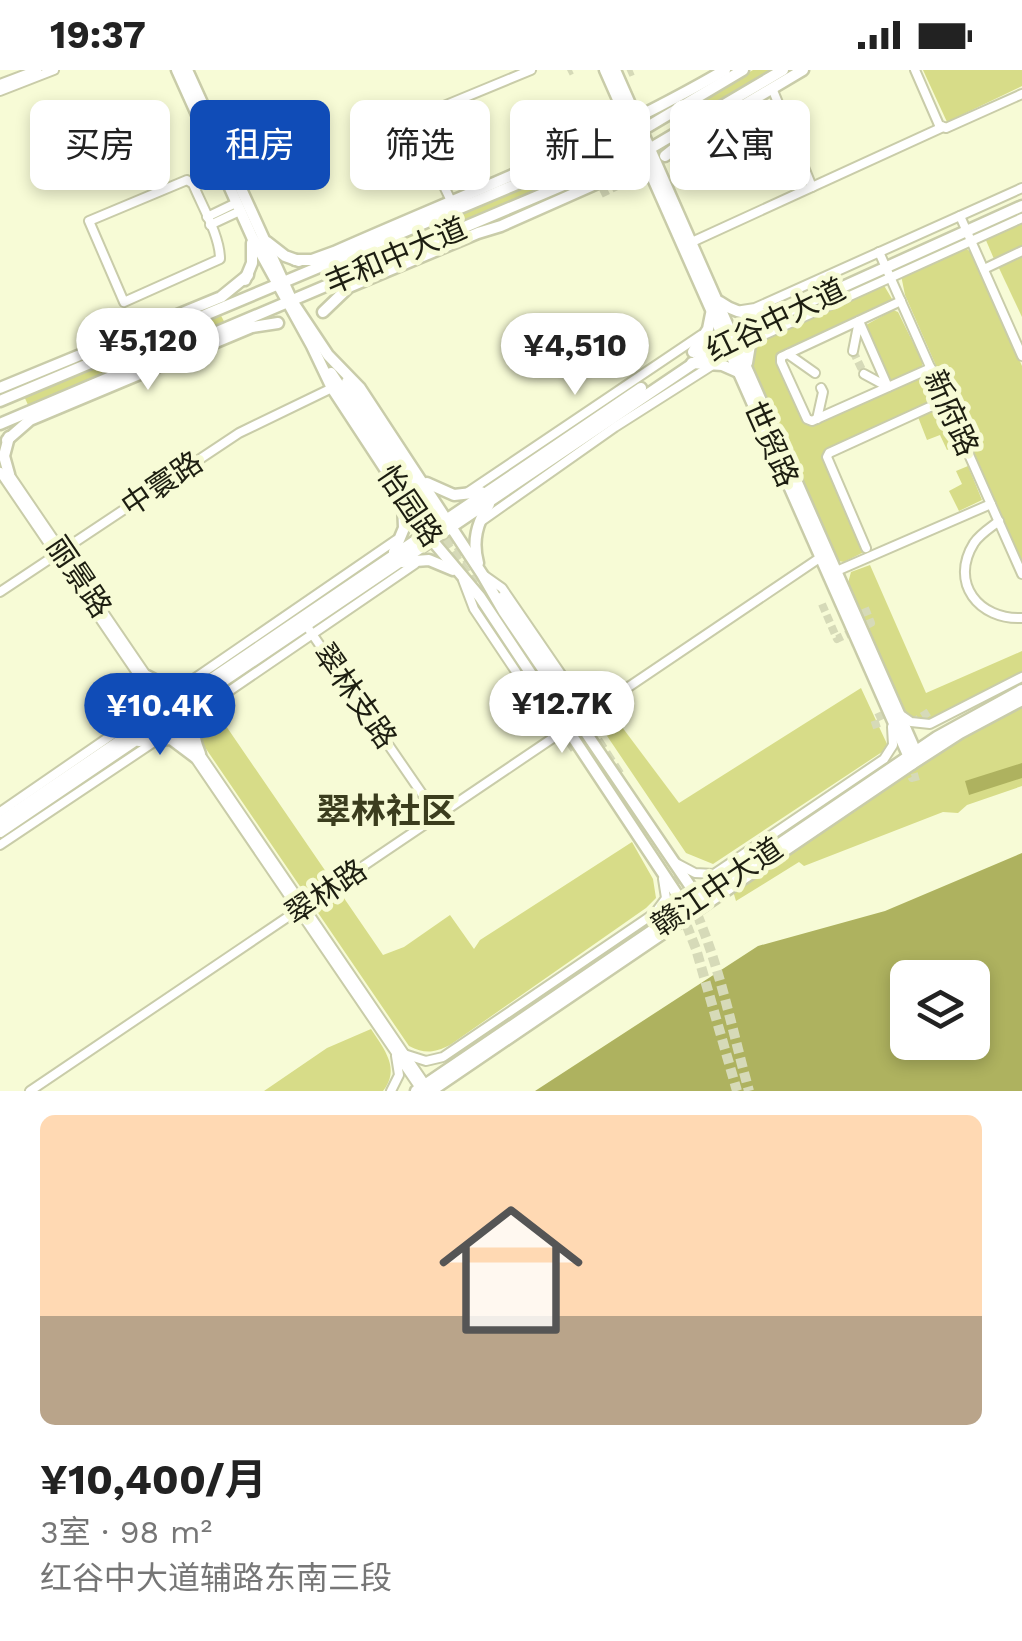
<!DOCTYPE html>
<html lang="zh">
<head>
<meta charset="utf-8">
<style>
	body { margin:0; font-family:"Work Sans","Noto Sans SC",sans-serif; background:#f2f2f2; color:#222; height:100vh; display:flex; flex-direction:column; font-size:38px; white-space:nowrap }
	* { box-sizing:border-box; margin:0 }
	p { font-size:32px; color:#767676 }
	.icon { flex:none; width:55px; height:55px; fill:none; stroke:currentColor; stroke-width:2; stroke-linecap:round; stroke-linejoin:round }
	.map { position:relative; height:1021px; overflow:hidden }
	.panel { display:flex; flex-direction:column; background:#fff; flex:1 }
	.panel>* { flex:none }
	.guide { position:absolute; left:30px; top:30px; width:962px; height:90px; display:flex; gap:20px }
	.tools { position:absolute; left:890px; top:890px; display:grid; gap:20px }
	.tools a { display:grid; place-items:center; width:100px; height:100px; border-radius:15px; background:#fff; box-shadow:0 5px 15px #0003; font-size:50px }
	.price { position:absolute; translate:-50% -85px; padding:0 22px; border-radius:35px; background:#fff; color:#222; font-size:32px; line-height:65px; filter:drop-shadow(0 2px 5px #0008) }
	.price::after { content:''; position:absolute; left:50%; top:60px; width:30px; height:22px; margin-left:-15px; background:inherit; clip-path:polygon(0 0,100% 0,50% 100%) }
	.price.on { background:#104cb7; color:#fff }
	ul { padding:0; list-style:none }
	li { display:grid; align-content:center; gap:20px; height:530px; padding:0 40px }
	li+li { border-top:2px solid #e0e0e0 }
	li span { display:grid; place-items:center; height:310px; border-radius:15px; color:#555 }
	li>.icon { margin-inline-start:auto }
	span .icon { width:180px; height:180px; fill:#fffc; stroke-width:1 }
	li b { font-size:42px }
	.pill { padding:0 35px; border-radius:15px; background:#fff; box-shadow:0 5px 15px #0003; font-size:35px; line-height:90px }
	.pill.on { background:#104cb7; color:#fff }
	.status { display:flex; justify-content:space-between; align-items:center; height:70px; padding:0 50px; background:#fff; direction:ltr }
	.status svg { height:28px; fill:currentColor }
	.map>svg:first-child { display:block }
	.green { fill:#d7dc88 }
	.water { fill:#aeb25f; fill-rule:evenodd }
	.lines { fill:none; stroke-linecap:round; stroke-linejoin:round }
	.minor-tunnel { stroke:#d6dab8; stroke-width:8; stroke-dasharray:8 4; stroke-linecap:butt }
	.major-tunnel { stroke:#d6dab8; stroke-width:10; stroke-dasharray:10 5; stroke-linecap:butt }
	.minor-casing { stroke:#c9cca9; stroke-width:12 }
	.major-casing { stroke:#c9cca9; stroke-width:15 }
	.minor { stroke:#fff; stroke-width:8 }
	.major { stroke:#fff; stroke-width:10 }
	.labels { text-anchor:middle; stroke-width:10; stroke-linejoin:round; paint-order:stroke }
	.street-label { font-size:30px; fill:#1d1e11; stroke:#f7fbd6 }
	.quarter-label { font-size:35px; font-weight:bold; fill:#3b3d1e; stroke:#f7fbd6 }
</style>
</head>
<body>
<div class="status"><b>19:37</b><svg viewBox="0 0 49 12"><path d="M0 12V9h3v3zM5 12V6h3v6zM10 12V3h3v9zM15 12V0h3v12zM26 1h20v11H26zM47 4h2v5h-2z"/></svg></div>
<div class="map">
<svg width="1022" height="1021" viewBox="0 0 1022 1021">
	<rect width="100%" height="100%" fill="#f7fbd6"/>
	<g class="green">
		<path d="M 753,0 L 774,0 L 675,58 L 670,49 Z"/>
		<path d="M 923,0 L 1022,0 L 1022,16 L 947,52 Z"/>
		<path d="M 603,83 L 607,93 L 347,202 L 343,193 Z"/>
		<path d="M 1022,151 L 1022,176 L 994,189 L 985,168 Z"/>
		<path d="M 963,176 L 972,183 L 1022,296 L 1022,492 L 905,225 L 901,205 Z"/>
		<path d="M 1022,185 L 1022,247 L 998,196 Z"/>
		<path d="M 882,212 L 892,229 L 888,233 L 779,284 L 777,289 L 807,355 L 813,355 L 924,305 L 929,307 L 937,327 L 935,331 L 826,380 L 823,384 L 864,482 L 844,492 L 838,491 L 750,294 L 753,276 L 759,268 Z"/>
		<path d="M 893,240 L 898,242 L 923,293 L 920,300 L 890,312 L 866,255 Z"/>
		<path d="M 220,244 L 225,253 L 28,335 L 24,326 Z"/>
		<path d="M 942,338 L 958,375 L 947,380 L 940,365 L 927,370 L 918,347 Z"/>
		<path d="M 968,396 L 982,430 L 959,441 L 949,421 L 962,414 L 956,401 Z"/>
		<path d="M 870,495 L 926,623 L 1022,581 L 1022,603 L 933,650 L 925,652 L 904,643 L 848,513 L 851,502 Z"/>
		<path d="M 861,618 L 887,674 L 882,682 L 713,794 L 686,783 L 599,654 L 600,643 L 607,637 L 679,733 Z"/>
		<path d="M 1022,634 L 1022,716 L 967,735 L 958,743 L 943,742 L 804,796 L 799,792 L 736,831 L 733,821 L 949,674 Z"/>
		<path d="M 213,637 L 383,885 L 404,877 L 450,845 L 474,879 L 480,870 L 632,772 L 653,809 L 656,828 L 646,838 L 450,975 C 434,983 425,984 409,976 L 200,670 L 196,658 Z"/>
		<path d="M 371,959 C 384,979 401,999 383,1021 L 264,1021 L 327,978 Z"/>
	</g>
	<g class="water">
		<path d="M 1022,693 L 1022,708 L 969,725 L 965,711 Z"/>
		<path d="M 1022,783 L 1022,1021 L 535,1021 L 758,876 L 885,841 ZM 908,908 L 972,908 L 972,972 L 908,972 Z"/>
	</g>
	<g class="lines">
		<g class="minor-tunnel">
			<path d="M 568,2 L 572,0"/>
			<path d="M 617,8 L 633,1"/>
			<path d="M 587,63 L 628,43"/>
			<path d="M 651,83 L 659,79 L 683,87 L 677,103"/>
			<path d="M 601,124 L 652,99"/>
			<path d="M 853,281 L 864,304"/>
			<path d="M 822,534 L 837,569 L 871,553 L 865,538"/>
			<path d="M 912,653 L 932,640"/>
			<path d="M 877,658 L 874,649 L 891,641"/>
			<path d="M 907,696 L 912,708 L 919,706"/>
		</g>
		<g class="major-tunnel">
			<path d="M 424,427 L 468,491"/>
			<path d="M 418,433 L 474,514"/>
			<path d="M 565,620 L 620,705"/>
			<path d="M 545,635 L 575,679"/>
			<path d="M 677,804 C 715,869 729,949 749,1021"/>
			<path d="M 681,841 L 696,879 L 737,1021"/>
		</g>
		<g class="minor-casing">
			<g id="minor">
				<path d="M 915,0 L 939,55 L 946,58 L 1022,24"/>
				<path d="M 0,14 L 37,0"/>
				<path d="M 772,18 L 812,117"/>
				<path d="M 0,21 L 54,0"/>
				<path d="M 187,110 L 193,114 C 202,136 220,166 220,189 L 124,232 L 89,151 Z"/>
				<path d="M 451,131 L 418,61 L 422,45 L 531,0"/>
				<path d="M 960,146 L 1022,286"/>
				<path d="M 207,147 L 236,133"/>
				<path d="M 210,155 L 240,141"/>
				<path d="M 692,172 L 943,57"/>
				<path d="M 879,182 L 1022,504"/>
				<path d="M 984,199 L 1022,181"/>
				<path d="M 901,231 L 781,287 L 781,292 L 807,349 L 812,351 L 931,298"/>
				<path d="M 742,240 L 755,238 L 1022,118"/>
				<path d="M 757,268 L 1022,148"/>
				<path d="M 853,281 L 859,251 L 888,317 L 864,304"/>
				<path d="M 788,284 L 815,303"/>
				<path d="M 817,349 L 823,322 L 821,318"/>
				<path d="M 7,401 L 427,1017"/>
				<path d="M 0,402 L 422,1021"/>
				<path d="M 468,422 L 701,265"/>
				<path d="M 483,450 L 615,357 L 711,296"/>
				<path d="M 999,451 C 990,458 980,464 974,473 C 949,513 979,550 1022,548"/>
				<path d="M 866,478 L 827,387 L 829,383 L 945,330"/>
				<path d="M 832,503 L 991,434"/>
				<path d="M 485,506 L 502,518 L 589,645"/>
				<path d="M 463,510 L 474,539 L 559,666"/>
				<path d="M 0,522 L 239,363 L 332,318"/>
				<path d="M 306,555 L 438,747"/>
				<path d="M 185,615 L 396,470"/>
				<path d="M 200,641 L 415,494"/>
				<path d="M 901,645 L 911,652 L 930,654 L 1022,607"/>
				<path d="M 0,742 L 135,649"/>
				<path d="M 0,775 L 154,672"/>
				<path d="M 676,793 L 695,803 L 714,804 L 884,689 L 893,675 L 892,657"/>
				<path d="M 404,984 L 426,991 L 443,987 L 655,843 L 666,828 L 663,809"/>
				<path d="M 30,1021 L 821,487"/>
				<path d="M 391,1021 L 399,1005 L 396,986"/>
			</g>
		</g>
		<g class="major-casing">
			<g id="major">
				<path d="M 177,0 L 252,167 L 312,276 L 332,318 L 431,469 L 480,527 L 690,844"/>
				<path d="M 187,0 L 292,231 L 328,285 L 360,318 L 482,504 L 504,542 L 703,835"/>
				<path d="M 605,0 L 912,694"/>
				<path d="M 615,0 L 919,689"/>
				<path d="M 665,86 L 685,70 L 803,0"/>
				<path d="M 267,172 L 285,186 L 299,191"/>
				<path d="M 295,190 L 312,190 L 334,182 C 465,124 600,73 725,0"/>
				<path d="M 245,210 L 252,193 L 252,173"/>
				<path d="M 720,232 C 735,243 752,246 770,243"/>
				<path d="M 323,242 L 349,217 L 478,163 L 501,156 L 616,105 L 636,100"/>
				<path d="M 697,281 L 743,255"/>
				<path d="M 693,282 L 708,259 L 711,244"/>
				<path d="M 692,293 L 722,295 L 738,302"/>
				<path d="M 747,293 L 750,275 L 764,255"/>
				<path d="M 331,303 L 418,433"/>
				<path d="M 347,312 L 424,427"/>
				<path d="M 0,318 L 221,227 L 248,205"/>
				<path d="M 0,331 L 634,65 L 743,0"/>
				<path d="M 0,354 L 651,78 L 783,0"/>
				<path d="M 9,367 L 4,386 L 9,404"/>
				<path d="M 7,370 L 30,350 L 252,257 L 278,253"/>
				<path d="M 427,413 L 454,425 L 481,422"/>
				<path d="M 394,482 L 404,458 L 403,432"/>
				<path d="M 402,492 L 429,490 L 453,500"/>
				<path d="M 478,493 C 472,471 477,453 489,434"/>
				<path d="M 501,528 L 565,620"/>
				<path d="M 147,606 L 172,619 L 194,616"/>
				<path d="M 132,659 L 147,633 L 142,610"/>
				<path d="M 139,671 L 171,669 L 195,687"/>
				<path d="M 200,684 C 190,660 192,647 207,626"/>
				<path d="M 0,752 L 641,318"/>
				<path d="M 0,762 L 734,266 L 1022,136"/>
				<path d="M 416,1021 L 937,667 L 1022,620"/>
				<path d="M 431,1021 L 912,694 L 960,663 L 1022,630"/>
			</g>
		</g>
		<use href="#minor" class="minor"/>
		<use href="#major" class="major"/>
	</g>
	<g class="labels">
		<g class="street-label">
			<text transform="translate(396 186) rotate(-23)" y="10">丰和中大道</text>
			<text transform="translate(776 250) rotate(-26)" y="10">红谷中大道</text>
			<text transform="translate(951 343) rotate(66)" y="10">新府路</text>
			<text transform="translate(771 374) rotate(66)" y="10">世贸路</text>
			<text transform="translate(162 414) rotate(-34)" y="10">中寰路</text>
			<text transform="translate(410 436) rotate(56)" y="10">怡园路</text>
			<text transform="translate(79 507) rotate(56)" y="10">丽景路</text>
			<text transform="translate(355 626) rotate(55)" y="10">翠林支路</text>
			<text transform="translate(717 817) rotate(-34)" y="10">赣江中大道</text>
			<text transform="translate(326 822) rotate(-34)" y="10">翠林路</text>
		</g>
		<g class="quarter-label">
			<text x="386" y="753">翠林社区</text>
		</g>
	</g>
</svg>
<div class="tools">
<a><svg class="icon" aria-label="layers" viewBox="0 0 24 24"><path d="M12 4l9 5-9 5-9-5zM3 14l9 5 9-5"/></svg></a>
</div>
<b class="price" style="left:148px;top:323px">¥5,120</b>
<b class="price" style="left:575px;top:328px">¥4,510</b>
<b class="price" style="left:562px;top:686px">¥12.7K</b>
<b class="price on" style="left:160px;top:688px">¥10.4K</b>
<div class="guide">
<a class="pill">买房</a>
<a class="pill on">租房</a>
<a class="pill">筛选</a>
<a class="pill">新上</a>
<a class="pill">公寓</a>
</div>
</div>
<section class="panel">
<ul>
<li><span style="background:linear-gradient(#ffd9b3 65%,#b9a48a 0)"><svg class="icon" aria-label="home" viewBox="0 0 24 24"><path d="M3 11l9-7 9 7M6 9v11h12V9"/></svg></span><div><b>¥10,400/月</b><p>3室 · 98 m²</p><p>红谷中大道辅路东南三段</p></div></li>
</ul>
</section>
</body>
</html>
